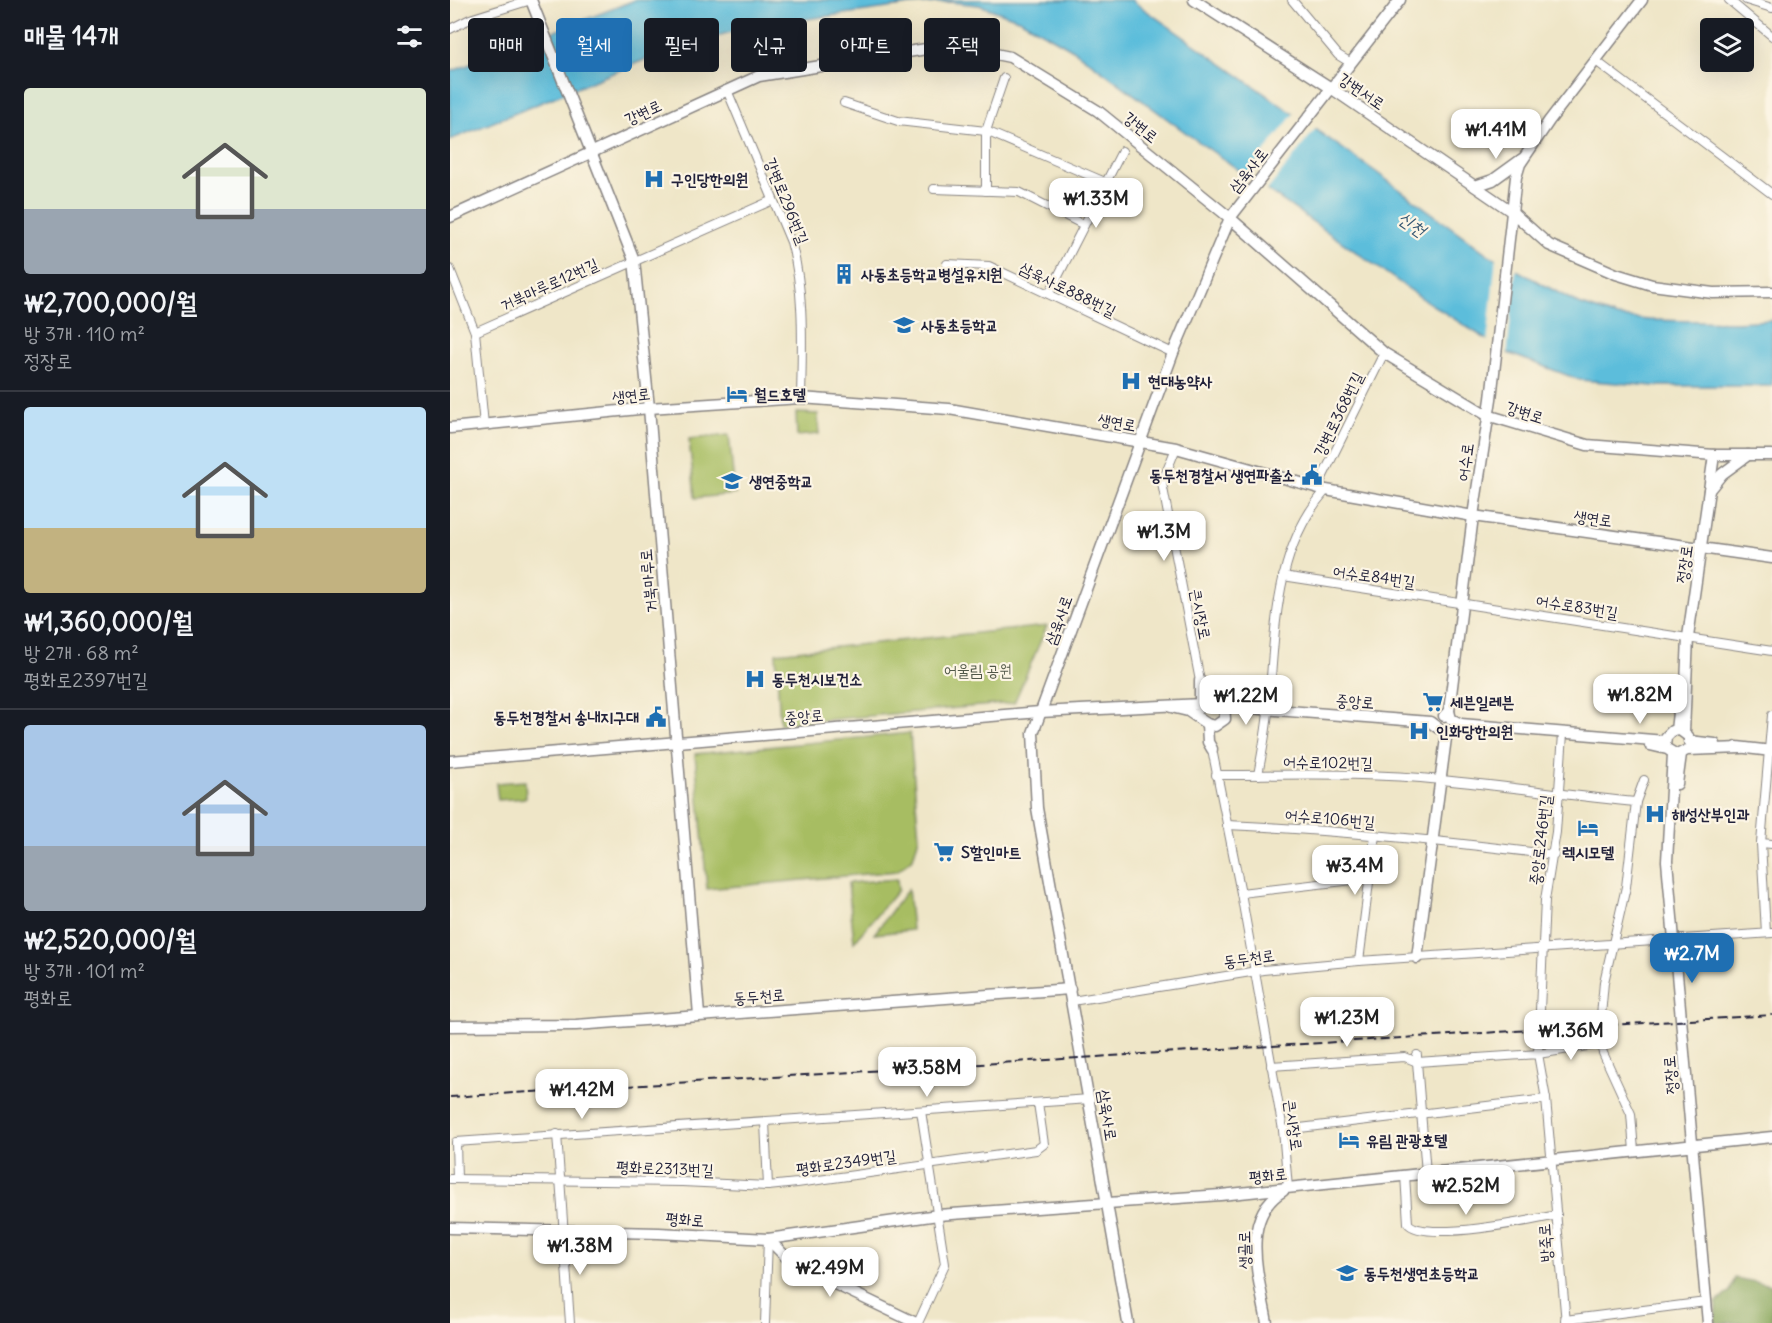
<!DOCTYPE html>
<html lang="ko">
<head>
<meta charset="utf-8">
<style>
	body { margin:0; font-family:Delius,"Poor Story",sans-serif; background:#242831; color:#f1f3f6; height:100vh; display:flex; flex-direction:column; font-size:22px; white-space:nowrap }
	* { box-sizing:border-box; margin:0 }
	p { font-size:20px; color:#9ea1a6 }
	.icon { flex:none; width:33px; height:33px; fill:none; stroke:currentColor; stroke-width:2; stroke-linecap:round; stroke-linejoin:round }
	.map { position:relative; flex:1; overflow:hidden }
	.details { display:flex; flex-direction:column; background:#171b24; width:450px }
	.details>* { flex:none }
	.guide { position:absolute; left:18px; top:18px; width:570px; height:54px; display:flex; gap:12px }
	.controls { position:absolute; left:1250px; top:18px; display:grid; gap:12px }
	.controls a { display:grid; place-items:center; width:54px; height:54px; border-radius:6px; background:#171b24; box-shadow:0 6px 24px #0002; font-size:30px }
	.price { position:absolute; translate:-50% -51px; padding:0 14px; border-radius:12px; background:#fff; color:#222; font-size:20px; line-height:39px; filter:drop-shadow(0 2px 3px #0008) }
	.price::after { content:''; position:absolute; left:50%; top:36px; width:18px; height:14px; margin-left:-9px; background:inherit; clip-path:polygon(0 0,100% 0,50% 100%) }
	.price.selected { background:#1f6fb2; color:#fff }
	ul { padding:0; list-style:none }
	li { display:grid; align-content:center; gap:12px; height:318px; padding:0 24px }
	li+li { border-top:2px solid #363941 }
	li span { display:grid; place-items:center; height:186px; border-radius:6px; color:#555 }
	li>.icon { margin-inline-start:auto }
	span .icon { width:108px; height:108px; fill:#fffc; stroke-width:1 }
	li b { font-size:26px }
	h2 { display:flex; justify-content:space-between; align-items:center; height:72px; padding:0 24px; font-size:26px }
	.tag { padding:0 21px; border-radius:6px; background:#171b24; box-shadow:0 6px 24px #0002; font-size:21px; line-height:54px }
	.tag.selected { background:#1f6fb2; color:#fff }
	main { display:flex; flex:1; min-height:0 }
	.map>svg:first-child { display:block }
	.green { fill:#a7bd62; stroke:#64704e; stroke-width:1.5 }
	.forest { fill:#85a458; stroke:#54634a; stroke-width:1.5 }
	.water { fill:#5cbddb; stroke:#3f708b; stroke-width:1.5 }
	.pier { fill:#efe6c8 }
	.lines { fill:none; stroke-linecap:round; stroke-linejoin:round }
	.street-casing { stroke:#888482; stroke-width:10 }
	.secondary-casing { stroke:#888482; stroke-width:13 }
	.street { stroke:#fff; stroke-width:8 }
	.secondary { stroke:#fff; stroke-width:10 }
	.rail { stroke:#22223b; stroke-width:2; stroke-dasharray:9 4.5; stroke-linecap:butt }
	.labels { text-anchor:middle; stroke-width:4.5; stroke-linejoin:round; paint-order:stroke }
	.street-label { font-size:16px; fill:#22223b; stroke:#fcf5e5 }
	.poi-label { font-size:16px; font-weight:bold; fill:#22223b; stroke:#fcf5e5; text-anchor:start }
	.park-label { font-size:16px; fill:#515849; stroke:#fcf5e5 }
	.water-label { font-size:18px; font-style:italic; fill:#365873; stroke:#fcf5e5 }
</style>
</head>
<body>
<main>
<section class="details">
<h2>매물 14개<svg class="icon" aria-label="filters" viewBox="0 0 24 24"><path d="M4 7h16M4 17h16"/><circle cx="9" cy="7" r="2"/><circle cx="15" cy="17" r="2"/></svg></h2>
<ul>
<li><span style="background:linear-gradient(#dfe7d0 65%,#9aa5b1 0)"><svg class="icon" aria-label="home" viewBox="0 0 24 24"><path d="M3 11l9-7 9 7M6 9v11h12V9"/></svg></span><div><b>₩2,700,000/월</b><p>방 3개 · 110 m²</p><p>정장로</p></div></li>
<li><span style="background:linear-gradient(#bfe0f5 65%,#c2b280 0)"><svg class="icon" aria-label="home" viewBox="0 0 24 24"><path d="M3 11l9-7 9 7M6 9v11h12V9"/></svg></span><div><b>₩1,360,000/월</b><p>방 2개 · 68 m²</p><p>평화로2397번길</p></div></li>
<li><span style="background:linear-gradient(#a9c7e8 65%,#9aa5b1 0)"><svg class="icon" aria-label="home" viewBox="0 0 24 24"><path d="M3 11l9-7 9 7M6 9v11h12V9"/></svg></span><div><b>₩2,520,000/월</b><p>방 3개 · 101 m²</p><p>평화로</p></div></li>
</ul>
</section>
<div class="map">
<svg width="1322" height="1323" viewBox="0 0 1322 1323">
	<rect width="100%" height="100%" fill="#fcf5e5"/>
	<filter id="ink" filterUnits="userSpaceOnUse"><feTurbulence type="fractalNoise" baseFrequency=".0167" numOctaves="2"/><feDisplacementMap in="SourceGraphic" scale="12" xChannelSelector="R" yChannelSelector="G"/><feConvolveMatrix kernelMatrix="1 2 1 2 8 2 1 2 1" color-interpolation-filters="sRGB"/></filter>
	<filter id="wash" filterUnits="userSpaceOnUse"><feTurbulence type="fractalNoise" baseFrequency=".008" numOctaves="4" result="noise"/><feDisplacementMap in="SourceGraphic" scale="24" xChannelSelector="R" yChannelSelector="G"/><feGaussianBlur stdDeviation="1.35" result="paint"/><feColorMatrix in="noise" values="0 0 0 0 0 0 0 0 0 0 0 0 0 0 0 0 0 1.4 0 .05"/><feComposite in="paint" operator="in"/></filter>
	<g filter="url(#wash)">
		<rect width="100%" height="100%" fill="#efe6c8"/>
		<g class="green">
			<path d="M 346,413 L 368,414 L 369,434 L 347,436 Z"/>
			<path d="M 279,435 L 285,494 L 245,498 L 239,439 Z"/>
			<path d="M 597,626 L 564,703 L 330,724 L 326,653 Z"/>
			<path d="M 460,733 L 469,837 L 463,858 L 447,871 L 257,889 L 245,754 Z"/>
			<path d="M 75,781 L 76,798 L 48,800 L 46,783 Z"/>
			<path d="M 447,879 L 448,890 L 404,942 L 398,883 Z"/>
			<path d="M 458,889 L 462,930 L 424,934 Z"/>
		</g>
		<path class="forest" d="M 1285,1278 L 1322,1285 L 1322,1323 L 1265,1323 L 1266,1303 L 1280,1291 Z"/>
		<path class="water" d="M 185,0 L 681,0 L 926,172 L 1039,255 L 1129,304 L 1167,317 L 1199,320 L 1285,322 L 1322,320 L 1322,386 L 1204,386 L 1130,380 L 1058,353 L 976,301 L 739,135 L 625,51 L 571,20 L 529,5 L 500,2 L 460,5 L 306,26 L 274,34 L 199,58 L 0,140 L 0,72 Z"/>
		<g class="pier">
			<path d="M 845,112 L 867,127 L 816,192 L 795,177 Z"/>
			<path d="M 1046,256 L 1066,267 L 1057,356 L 1037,344 Z"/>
		</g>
	</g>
	<g filter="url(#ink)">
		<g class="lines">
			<g class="street-casing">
				<g id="street">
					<path d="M 842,0 L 888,55 L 901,63"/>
					<path d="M 1279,0 L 1322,36"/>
					<path d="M 1296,0 L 1322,8"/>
					<path d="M 0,29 L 20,19 L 81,0"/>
					<path d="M 1146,61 L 1322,194"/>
					<path d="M 277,90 L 341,242 C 355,292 352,347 351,398"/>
					<path d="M 394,103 L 448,121 L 536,131 L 655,182"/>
					<path d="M 484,189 L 569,192 L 634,225"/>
					<path d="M 536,191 L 536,131 L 554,78"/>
					<path d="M 497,264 L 539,266 L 723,353"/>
					<path d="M 0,269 L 25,332 L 34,425"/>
					<path d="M 599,294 L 672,151"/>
					<path d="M 25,332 L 323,200"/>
					<path d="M 726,448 L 712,483 L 750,681"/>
					<path d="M 867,488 L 934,353"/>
					<path d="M 833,576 L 1322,651"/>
					<path d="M 1113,734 L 1106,832 L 1095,900 L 1088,1054 L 1150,1044"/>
					<path d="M 762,749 L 791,893 L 833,1130 L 838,1188"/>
					<path d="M 766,775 C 841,775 916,772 991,780 C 1056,786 1121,796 1186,802"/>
					<path d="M 808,775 C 812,754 816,733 818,712 C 826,635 822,551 876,490"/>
					<path d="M 777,825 C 886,830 995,841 1104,855"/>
					<path d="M 1311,843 L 1322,844"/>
					<path d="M 791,893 L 920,878"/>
					<path d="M 1316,933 L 1311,843 L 1322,715"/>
					<path d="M 909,961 L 925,835"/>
					<path d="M 622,1001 L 813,970 L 909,961 L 1322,933"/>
					<path d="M 821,1066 L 955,1057 L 967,1062 L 967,1055"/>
					<path d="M 315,1122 L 318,1186"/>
					<path d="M 833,1130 L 1096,1099"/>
					<path d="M 107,1134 L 120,1323"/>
					<path d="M 1184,1151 L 1181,1114 L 1153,1053 L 1149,1038 L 1154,982 L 1176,887 L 1186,802 L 1194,780"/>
					<path d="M 976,1173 L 967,1062 L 1088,1054 L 1096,1099 L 1116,1323"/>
					<path d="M 955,1175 L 958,1223 C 971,1243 1083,1220 1107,1215"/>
					<path d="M 0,1179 L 232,1182 L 318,1186 L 347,1183 L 586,1150 L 594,1144 L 588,1103"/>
					<path d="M 7,1179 L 6,1142 L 640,1099"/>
					<path d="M 1115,1320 L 1256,1302"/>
					<path d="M 315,1323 L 318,1239"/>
					<path d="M 468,1323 L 495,1264 L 471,1111"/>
				</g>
			</g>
			<g class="secondary-casing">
				<g id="secondary">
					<path d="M 81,0 L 184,260 L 199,408 L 249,1015"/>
					<path d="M 744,0 L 881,88 L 1061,211 L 1099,245 L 1166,274 L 1202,285 L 1263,293 L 1322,292"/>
					<path d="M 1025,186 L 1043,180 L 1072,159"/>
					<path d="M 0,217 L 309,76 L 501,45 L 560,57 L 648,111 L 780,218 L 934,353 L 1037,415 L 1137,445 L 1264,455 L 1322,455"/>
					<path d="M 0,428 L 199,408 L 351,398 L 499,409 L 726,448 L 876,490 L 1023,516 L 1322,558"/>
					<path d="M 1259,490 L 1272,474 L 1298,455"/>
					<path d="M 750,681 L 750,708"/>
					<path d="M 721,707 L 738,711 L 757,724 L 765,726 L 775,719 L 774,704"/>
					<path d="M 999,711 L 1001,719 L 1011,724 L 1215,741"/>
					<path d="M 994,716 L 999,711 L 1023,516 L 1041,399 L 1066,177 L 1070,164 L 1099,121 L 1192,0"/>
					<path d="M 757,724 L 758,742 L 762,749"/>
					<path d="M 1226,730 L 1230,695"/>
					<path d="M 1234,732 L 1238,637 L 1264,455"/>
					<path d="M 1239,741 L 1265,744"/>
					<path d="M 1200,745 L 1217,749 L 1227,755 L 1237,750 L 1291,748"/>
					<path d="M 1215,746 L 1216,737 L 1222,731 L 1230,730 L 1238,736"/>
					<path d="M 1287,747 L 1322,751"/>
					<path d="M 1223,754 L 1217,861 L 1258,1323"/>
					<path d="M 0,761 L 590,712 L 752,704 L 762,698 L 774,704 L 812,709 L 980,722 L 988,728"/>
					<path d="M 1227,784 L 1231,754"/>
					<path d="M 967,958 L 996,738 L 1000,731 L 1011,724"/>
					<path d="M 0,1026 L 126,1025 L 620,989"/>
					<path d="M 0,1228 L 209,1233 L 318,1239 L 488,1215 L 771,1195 L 1322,1137"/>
					<path d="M 318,1239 L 343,1264 L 466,1323"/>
					<path d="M 678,1323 L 587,808 L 583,733 L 723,353 L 780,218 L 950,0"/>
					<path d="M 817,1323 C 810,1280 788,1218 833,1191"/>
				</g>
			</g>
			<use href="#street" class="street"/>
			<use href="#secondary" class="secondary"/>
			<path class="rail" d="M 0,1097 L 1322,1015"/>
		</g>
	</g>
	<defs>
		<g id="hospital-bare" transform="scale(1.62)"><path d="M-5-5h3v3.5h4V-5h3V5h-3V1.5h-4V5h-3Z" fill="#1f6fb2" stroke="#fcf5e5" stroke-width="2.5" paint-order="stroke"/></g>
		<g id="building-bare" transform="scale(1.62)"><path d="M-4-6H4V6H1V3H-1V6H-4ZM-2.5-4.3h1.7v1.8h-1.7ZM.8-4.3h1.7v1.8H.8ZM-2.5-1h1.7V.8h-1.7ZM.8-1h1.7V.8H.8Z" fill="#1f6fb2" stroke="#fcf5e5" stroke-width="2.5" paint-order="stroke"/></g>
		<g id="school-bare" transform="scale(1.62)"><path d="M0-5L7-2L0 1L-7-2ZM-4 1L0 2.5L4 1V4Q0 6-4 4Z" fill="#1f6fb2" stroke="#fcf5e5" stroke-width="2.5" paint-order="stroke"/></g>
		<g id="hotel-bare" transform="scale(1.62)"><path d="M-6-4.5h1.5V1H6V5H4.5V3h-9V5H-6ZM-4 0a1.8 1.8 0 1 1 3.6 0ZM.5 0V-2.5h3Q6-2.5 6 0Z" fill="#1f6fb2" stroke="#fcf5e5" stroke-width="2.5" paint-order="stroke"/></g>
		<g id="civic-bare" transform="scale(1.62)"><path d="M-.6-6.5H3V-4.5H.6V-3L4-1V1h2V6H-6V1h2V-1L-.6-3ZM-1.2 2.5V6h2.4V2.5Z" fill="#1f6fb2" stroke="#fcf5e5" stroke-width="2.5" paint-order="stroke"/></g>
		<g id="supermarket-bare" transform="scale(1.62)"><path d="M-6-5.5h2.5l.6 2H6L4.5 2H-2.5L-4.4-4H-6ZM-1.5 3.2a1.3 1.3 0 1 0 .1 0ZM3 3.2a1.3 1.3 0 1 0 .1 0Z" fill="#1f6fb2" stroke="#fcf5e5" stroke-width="2.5" paint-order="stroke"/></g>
	</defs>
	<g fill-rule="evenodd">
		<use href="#hospital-bare" x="204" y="179"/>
		<use href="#building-bare" x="394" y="274"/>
		<use href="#school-bare" x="454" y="325"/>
		<use href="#hospital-bare" x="681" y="381"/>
		<use href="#hotel-bare" x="287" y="394"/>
		<use href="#civic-bare" x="862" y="475"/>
		<use href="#school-bare" x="282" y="481"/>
		<use href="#hospital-bare" x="305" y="679"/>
		<use href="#supermarket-bare" x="983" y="702"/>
		<use href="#civic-bare" x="206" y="717"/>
		<use href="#hospital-bare" x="969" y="731"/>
		<use href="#hospital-bare" x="1205" y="814"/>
		<use href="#hotel-bare" x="1138" y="828"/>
		<use href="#supermarket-bare" x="494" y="852"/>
		<use href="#hotel-bare" x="899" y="1140"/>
		<use href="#school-bare" x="897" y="1273"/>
	</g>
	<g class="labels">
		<g class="street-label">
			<text transform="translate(912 91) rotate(34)" y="6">강변서로</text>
			<text transform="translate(193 112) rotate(-25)" y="6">강변로</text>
			<text transform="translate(691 127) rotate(39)" y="6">강변로</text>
			<text transform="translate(798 170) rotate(-52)" y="6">삼육사로</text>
			<text transform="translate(337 201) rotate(68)" y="6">강변로296번길</text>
			<text transform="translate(99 284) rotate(-24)" y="6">거북마루로12번길</text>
			<text transform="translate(618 289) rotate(26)" y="6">삼육사로888번길</text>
			<text transform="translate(181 395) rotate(-6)" y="6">생연로</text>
			<text transform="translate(1075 412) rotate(18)" y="6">강변로</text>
			<text transform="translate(888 414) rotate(-64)" y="6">강변로368번길</text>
			<text transform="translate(667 422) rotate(10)" y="6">생연로</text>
			<text transform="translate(1015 462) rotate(-82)" y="6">어수로</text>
			<text transform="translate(1143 518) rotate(8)" y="6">생연로</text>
			<text transform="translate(1234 564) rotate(-82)" y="6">정장로</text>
			<text transform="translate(924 576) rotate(8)" y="6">어수로84번길</text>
			<text transform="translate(198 581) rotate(-95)" y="6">거북마루로</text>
			<text transform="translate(1127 606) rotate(9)" y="6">어수로83번길</text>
			<text transform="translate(751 614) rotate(79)" y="6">큰시장로</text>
			<text transform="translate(608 620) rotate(-70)" y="6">삼육사로</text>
			<text transform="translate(905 701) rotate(4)" y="6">중앙로</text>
			<text transform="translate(354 716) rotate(-5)" y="6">중앙로</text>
			<text transform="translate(878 762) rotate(1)" y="6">어수로102번길</text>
			<text transform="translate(880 818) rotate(5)" y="6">어수로106번길</text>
			<text transform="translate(1090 840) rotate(-83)" y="6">중앙로246번길</text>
			<text transform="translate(799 958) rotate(-8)" y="6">동두천로</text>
			<text transform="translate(309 996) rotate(-4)" y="6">동두천로</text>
			<text transform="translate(1220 1075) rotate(-95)" y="6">정장로</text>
			<text transform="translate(658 1115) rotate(81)" y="6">삼육사로</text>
			<text transform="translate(844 1125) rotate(82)" y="6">큰시장로</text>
			<text transform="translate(396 1162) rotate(-8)" y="6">평화로2349번길</text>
			<text transform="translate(215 1168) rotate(2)" y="6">평화로2313번길</text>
			<text transform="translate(818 1175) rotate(-6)" y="6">평화로</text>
			<text transform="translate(235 1219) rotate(4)" y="6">평화로</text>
			<text transform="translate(1095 1243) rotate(-94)" y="6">방죽로</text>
			<text transform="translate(794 1250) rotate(-91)" y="6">생골로</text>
		</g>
		<g class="poi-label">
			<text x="221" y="185">구인당한의원</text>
			<text x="411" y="280">사동초등학교병설유치원</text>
			<text x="471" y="331">사동초등학교</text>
			<text x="698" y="387">현대농약사</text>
			<text x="304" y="400">월드호텔</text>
			<text x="845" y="481" text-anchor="end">동두천경찰서 생연파출소</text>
			<text x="299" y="487">생연중학교</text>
			<text x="322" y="685">동두천시보건소</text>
			<text x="1000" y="708">세븐일레븐</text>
			<text x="189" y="723" text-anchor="end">동두천경찰서 송내지구대</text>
			<text x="986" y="737">인화당한의원</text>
			<text x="1222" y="820">해성산부인과</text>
			<text x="511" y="858">S할인마트</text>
			<text x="1138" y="858" text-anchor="middle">렉시모텔</text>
			<text x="916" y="1146">유림 관광호텔</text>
			<text x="914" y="1279">동두천생연초등학교</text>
		</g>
		<g class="park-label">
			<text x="528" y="676">어울림 공원</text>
		</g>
		<g class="water-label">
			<text transform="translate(962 224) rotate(35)" y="6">신천</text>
		</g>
	</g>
</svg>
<div class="controls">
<a><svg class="icon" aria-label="layers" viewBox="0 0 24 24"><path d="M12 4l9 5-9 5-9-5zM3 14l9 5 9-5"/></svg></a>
</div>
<b class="price" style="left:1046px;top:160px">₩1.41M</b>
<b class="price" style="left:646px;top:229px">₩1.33M</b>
<b class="price" style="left:714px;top:562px">₩1.3M</b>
<b class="price" style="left:1190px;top:725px">₩1.82M</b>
<b class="price" style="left:796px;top:726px">₩1.22M</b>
<b class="price" style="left:905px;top:896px">₩3.4M</b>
<b class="price selected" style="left:1242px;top:984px">₩2.7M</b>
<b class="price" style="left:897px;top:1048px">₩1.23M</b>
<b class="price" style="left:1121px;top:1061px">₩1.36M</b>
<b class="price" style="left:477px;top:1098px">₩3.58M</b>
<b class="price" style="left:132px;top:1120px">₩1.42M</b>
<b class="price" style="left:1016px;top:1216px">₩2.52M</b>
<b class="price" style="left:130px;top:1276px">₩1.38M</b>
<b class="price" style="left:380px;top:1298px">₩2.49M</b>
<div class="guide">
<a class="tag">매매</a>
<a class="tag selected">월세</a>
<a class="tag">필터</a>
<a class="tag">신규</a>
<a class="tag">아파트</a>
<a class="tag">주택</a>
</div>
</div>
</main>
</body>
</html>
